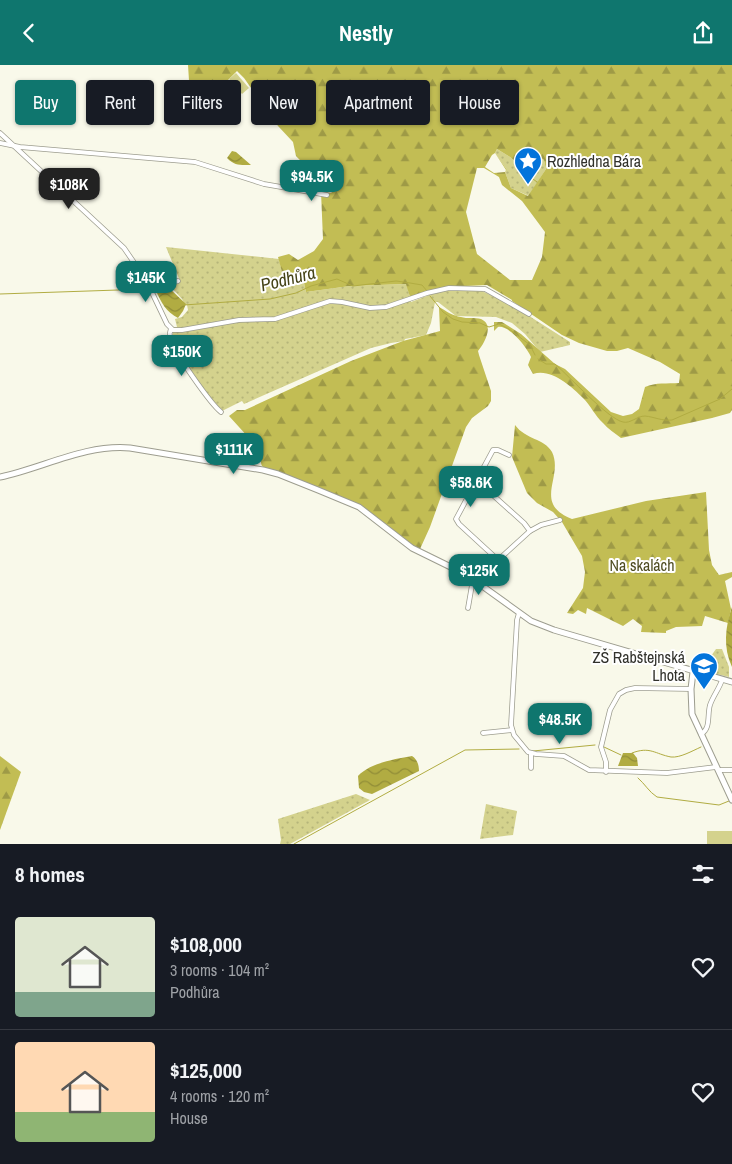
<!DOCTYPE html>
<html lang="en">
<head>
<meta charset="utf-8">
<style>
	body { margin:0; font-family:"Archivo Narrow",sans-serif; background:#20242c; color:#f1f3f6; height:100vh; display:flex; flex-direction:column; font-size:19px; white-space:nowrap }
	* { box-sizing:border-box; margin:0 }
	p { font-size:16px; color:#9ea1a6 }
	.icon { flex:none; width:28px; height:28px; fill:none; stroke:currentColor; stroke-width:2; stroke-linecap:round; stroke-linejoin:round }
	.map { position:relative; height:779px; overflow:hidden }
	.drawer { display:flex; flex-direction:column; background:#171b24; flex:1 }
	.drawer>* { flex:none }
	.guide { position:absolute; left:15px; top:15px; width:702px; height:45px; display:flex; gap:10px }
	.price { position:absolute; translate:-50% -42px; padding:0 11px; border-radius:10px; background:#0f766e; color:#fff; font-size:16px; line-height:32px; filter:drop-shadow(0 1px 2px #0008) }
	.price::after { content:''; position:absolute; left:50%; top:30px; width:15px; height:11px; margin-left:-8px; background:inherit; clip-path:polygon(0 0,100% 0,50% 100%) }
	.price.selected { background:#222; color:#fff }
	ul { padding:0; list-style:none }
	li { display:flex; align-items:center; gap:15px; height:125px; padding:0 15px }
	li+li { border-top:1px solid #363941 }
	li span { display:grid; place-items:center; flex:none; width:140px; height:100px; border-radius:5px; color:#555 }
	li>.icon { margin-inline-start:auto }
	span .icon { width:60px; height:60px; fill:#fffc; stroke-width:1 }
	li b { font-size:21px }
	h2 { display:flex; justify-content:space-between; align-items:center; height:60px; padding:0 15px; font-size:21px }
	.chip { padding:0 18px; border-radius:5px; background:#171b24; box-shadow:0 1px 4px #0004; font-size:18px; line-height:45px }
	.chip.selected { background:#0f766e; color:#fff }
	header { display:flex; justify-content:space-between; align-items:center; height:65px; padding:0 15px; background:#0f766e; color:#fff; font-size:22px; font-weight:700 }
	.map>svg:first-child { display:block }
	.green { fill:url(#green-dots) }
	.forest { fill:url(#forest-firs); fill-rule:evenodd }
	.pitch { fill:#d4d28d }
	.water { fill:url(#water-waves) }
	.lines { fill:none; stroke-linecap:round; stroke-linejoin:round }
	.stream { stroke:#b1ac42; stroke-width:1 }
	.street-casing { stroke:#9d9d8f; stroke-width:5.5 }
	.secondary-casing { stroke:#9d9d8f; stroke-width:7 }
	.street { stroke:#fff; stroke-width:4 }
	.secondary { stroke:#fff; stroke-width:5 }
	.labels { text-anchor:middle; stroke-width:4; stroke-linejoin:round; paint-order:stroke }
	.poi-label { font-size:16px; fill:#32322c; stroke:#fff; text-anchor:start }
	.park-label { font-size:16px; fill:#4e4c21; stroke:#fff }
	.water-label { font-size:18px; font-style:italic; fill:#454317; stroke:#fff }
</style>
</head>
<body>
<header><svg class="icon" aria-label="back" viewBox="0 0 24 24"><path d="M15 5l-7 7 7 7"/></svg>Nestly<svg class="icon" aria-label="share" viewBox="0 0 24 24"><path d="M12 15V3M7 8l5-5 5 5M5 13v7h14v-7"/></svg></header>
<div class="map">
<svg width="732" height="779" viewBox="0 0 732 779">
	<defs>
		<pattern id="green-dots" width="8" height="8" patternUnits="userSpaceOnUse" patternTransform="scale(1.25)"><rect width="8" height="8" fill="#d4d28d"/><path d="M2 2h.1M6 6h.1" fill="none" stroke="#b6b57a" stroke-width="1.8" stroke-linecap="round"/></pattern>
		<pattern id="forest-firs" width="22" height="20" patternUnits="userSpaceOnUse" patternTransform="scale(1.25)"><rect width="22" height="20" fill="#c2bd54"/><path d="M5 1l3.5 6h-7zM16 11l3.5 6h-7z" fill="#9e9a46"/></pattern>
		<pattern id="water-waves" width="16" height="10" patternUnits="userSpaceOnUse" patternTransform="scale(1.25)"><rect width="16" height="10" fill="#b1ac42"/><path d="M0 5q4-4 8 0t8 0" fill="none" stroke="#918d37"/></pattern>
	</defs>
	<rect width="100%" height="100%" fill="#f9f9ea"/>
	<g class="green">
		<path d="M 497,84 L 510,92 L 521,101 L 528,99 L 536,90 L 539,91 L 544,95 L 546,104 L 529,131 L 511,123 L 505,107 L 507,105 L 495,88 Z"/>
		<path d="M 166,182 L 279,194 L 283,211 L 303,213 L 306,227 L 350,221 L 407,219 L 411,237 L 442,225 L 480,225 L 515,242 L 570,277 L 570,280 L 540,287 L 525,269 L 512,258 L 496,252 L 456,251 L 438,237 L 435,237 L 431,258 L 426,270 L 405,274 L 404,276 L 391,278 L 371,283 L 244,339 L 242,336 L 222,346 C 201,324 186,299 172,273 L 174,262 L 177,262 L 175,254 L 182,252 L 188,245 L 187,240 L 185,240 L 182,234 L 170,221 L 171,219 L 180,216 Z"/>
		<path d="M 716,584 L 722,584 L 729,602 L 729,612 L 701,605 Z"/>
		<path d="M 356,729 L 370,735 L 290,779 L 280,779 L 281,775 L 278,754 Z"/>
		<path d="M 486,739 L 517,746 L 513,770 L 480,774 Z"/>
	</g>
	<g class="forest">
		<path d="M 188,0 L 732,0 L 732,345 L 730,348 L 712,353 L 621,373 C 615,368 608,364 603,358 C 595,351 591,341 583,333 C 571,321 551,303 533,309 L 528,300 L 531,292 C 527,282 509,260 498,262 L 494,266 L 494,257 L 502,257 L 521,269 L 555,299 L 565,304 L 611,347 L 623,351 L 632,349 L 639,344 L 645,322 C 656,317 667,319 679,318 L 680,309 L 660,297 L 628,283 L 617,286 L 607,286 L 579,278 L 562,270 L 512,236 L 512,235 L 487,220 L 445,222 L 410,232 L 406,219 L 350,221 L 306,227 L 303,213 L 289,216 L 283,211 L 278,192 L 289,189 L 298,195 L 314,186 L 323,174 L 321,127 L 332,128 L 296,91 L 293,77 L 278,61 L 244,13 L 237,6 L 224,19 L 202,27 L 199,33 L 190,31 ZM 497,84 L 510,92 L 521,101 L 526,100 L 536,90 L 539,91 L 544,95 L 546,104 L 528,131 L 511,123 L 505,107 L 507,105 L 495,88 ZM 495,88 L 506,105 L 505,107 L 494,108 L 485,102 L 492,90 ZM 477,103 L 484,103 L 499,112 L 502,120 L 522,136 L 545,167 L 542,192 L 532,215 L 510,215 L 477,189 L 466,147 Z"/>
		<path d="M 439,242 C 446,246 453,251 461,252 C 467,254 475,252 481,254 C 495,260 484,279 478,286 L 479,290 L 491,326 L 491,336 L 488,341 L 472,353 L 466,362 L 430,462 L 420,484 L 416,484 L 355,440 L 266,404 L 262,401 C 260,397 262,395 260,390 C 252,375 240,363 229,351 L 237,345 L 245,345 L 351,296 L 403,276 L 440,266 Z"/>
		<path d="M 515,360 C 526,375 544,373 552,387 C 564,412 532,438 572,454 L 646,436 L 706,427 L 709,485 L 712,500 L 719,510 L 732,507 L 732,512 L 725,516 L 731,544 L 728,558 L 705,551 L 702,561 L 676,562 L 666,566 L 666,568 L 641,567 L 642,561 L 633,554 L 623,561 L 587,543 L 586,549 L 578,545 L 573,549 L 567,548 L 583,523 L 585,507 L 582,491 L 562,457 L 553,447 L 537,438 L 527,428 L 512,392 Z"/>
		<path d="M 0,691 L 21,707 L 0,765 Z"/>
	</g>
	<g class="pitch">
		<path d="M 236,8 L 249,23 L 242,29 L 229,14 Z"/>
		<rect x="707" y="766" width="25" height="13"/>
	</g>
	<g class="water">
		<path d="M 232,86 L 236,87 L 251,100 C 240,100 235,101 227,93 Z"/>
		<path d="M 161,221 L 168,222 L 186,239 L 183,246 L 178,253 C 166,247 161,237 156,226 Z"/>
		<path d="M 732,542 L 732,602 C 723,583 725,562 732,542 Z"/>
		<path d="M 623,688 L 633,688 L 637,693 L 638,701 L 618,701 Z"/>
		<path d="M 412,691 C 417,694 419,700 419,706 L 372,729 L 364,727 L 359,723 L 358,711 C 370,698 395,694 412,691 Z"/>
	</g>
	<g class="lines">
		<g class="stream">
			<path d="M 525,104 L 527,107"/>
			<path d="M 533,114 L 537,117"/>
			<path d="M 0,229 L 118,225 L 144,223"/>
			<path d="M 430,231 L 443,247 L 453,254 L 462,257 L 480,258 L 489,262 L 499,259 L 509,264 L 530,280 L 535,290"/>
			<path d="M 184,240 L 270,234 L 296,228 L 311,221 L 337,214 L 353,221 L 396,216 L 404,217 L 422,220 L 427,226"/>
			<path d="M 538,294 L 546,299 L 555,299 C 569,311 608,354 623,357 C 630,359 637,351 645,351 C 655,352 661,356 672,355 L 720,334 L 732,324"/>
			<path d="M 604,682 L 621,690"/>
			<path d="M 533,686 L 595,680"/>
			<path d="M 632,688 C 650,681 655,689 671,692 C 680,693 692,686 701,682"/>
			<path d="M 638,713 C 645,719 649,727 657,732 L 719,740 L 729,736"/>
			<path d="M 294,779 L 465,685 L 519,684"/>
		</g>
		<g class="street-casing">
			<g id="street">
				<path d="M 0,68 L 124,183 L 146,215 L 167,259 L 173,265 L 182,265 L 239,255 L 275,254 L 330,236 L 342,237 L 370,243 L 386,242 L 427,228 L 449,223 L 485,224 L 529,249"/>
				<path d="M 0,78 L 20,82 L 195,97 L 264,119 L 327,130"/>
				<path d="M 150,223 L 178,216"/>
				<path d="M 171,264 C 170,267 169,268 170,271 C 171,284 211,339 221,347"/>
				<path d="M 476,415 L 524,458 L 530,466"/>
				<path d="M 497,494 L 459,459 L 456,454 L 493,385 L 498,385 L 509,390"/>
				<path d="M 475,516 L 530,466 L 541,460 L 560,455"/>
				<path d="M 468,543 L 473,514"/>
				<path d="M 519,548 L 517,555 L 511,660 L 514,670 L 528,687 L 536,689 L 564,691 L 589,705 L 667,708 L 716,702"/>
				<path d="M 483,668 L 512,665"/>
				<path d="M 701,669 C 711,664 707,650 710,640 C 713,631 719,624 722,615"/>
				<path d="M 531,688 L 531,703"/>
				<path d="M 718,705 L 732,705"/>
				<path d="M 606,707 L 606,697 L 601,682 L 610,645 L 619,629 L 626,625 L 635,623 L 691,624"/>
			</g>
		</g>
		<g class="secondary-casing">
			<g id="secondary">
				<path d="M 0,412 C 43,403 85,379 130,383 L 263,405 L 278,409 L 318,425 L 359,442 L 412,483 L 467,510 L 531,556 L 554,565 L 732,617"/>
				<path d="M 693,607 L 691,624 L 692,649 L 732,735"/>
			</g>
		</g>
		<use href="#street" class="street"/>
		<use href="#secondary" class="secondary"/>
	</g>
	<defs>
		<g id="sight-pin" transform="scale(1.4375)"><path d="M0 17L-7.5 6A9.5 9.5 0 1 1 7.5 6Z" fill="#0374db" stroke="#fff"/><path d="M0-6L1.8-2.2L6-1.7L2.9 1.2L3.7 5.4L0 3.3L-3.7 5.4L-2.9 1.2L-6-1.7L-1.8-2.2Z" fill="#fff"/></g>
		<g id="school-pin" transform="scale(1.4375)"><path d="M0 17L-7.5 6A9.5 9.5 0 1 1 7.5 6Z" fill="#0374db" stroke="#fff"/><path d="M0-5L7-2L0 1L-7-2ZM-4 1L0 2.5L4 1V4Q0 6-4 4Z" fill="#fff"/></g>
	</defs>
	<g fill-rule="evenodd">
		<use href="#sight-pin" x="528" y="96"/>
		<use href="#school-pin" x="704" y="601"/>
	</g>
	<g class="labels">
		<g class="poi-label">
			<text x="547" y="102">Rozhledna Bára</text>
			<text x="685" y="598" text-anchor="end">ZŠ Rabštejnská<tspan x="685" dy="18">Lhota</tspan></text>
		</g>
		<g class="park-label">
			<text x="642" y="506">Na skalách</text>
		</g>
		<g class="water-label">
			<text transform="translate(288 214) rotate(-14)" y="6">Podhůra</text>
		</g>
	</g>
</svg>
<b class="price" style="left:312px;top:137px">$94.5K</b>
<b class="price selected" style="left:69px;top:145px">$108K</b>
<b class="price" style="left:146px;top:238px">$145K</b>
<b class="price" style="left:182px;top:312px">$150K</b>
<b class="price" style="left:234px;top:410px">$111K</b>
<b class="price" style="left:471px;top:443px">$58.6K</b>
<b class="price" style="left:479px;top:531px">$125K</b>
<b class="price" style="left:560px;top:680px">$48.5K</b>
<div class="guide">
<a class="chip selected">Buy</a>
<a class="chip">Rent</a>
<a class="chip">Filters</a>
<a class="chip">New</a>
<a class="chip">Apartment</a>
<a class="chip">House</a>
</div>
</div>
<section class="drawer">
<h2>8 homes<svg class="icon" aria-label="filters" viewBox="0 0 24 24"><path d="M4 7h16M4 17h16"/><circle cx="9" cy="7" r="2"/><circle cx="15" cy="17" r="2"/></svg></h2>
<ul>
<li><span style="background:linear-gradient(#dfe7d0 75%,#7fa58c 0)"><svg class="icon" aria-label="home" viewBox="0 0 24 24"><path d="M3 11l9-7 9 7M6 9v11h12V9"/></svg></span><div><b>$108,000</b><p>3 rooms · 104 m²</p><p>Podhůra</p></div><svg class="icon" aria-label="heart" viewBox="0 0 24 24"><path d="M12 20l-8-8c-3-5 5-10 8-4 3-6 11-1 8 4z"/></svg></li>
<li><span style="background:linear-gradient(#ffd9b3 70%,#8fb573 0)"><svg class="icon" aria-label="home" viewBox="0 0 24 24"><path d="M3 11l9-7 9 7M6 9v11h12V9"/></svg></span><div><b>$125,000</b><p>4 rooms · 120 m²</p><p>House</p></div><svg class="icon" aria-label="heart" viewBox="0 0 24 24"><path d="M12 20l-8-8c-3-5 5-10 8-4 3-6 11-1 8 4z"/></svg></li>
</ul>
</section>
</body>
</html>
